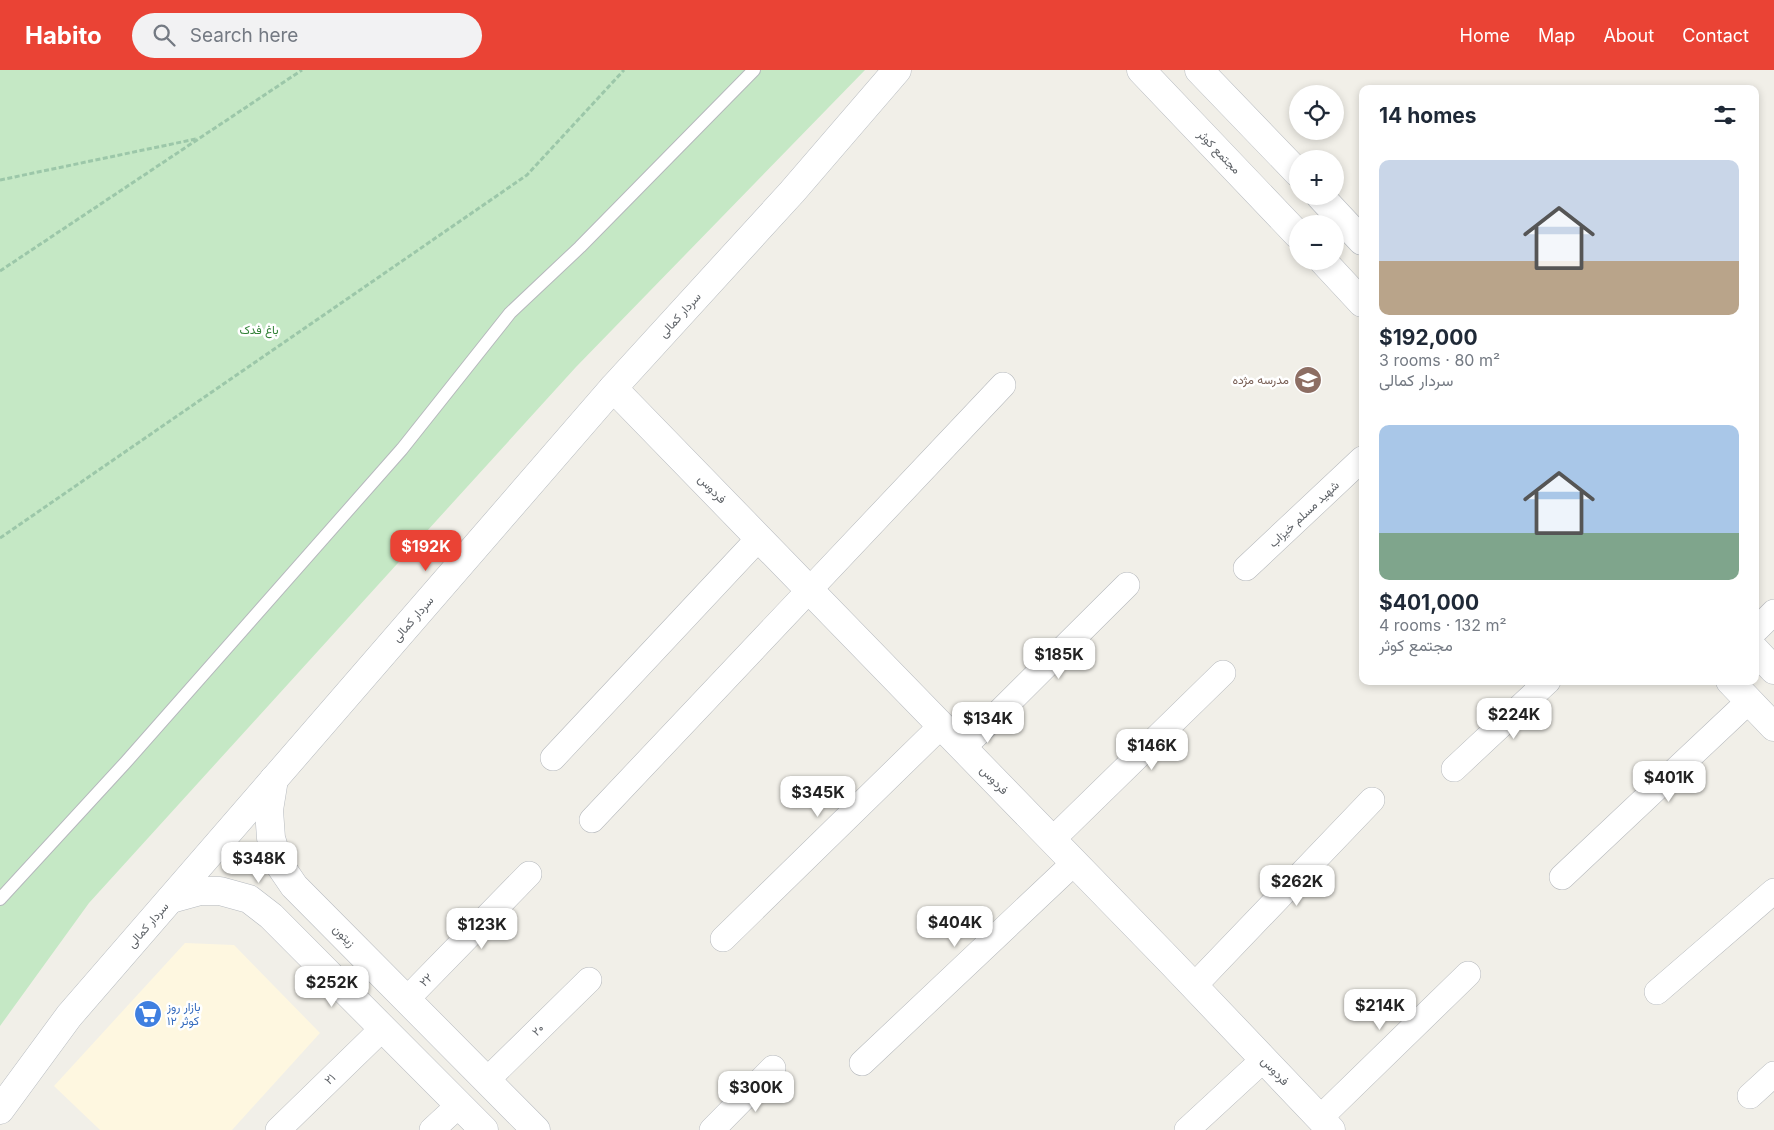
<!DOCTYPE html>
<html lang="en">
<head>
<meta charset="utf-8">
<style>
	body { margin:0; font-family:Inter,Vazirmatn,sans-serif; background:#f2f2f3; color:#1f2937; height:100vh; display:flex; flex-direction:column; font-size:19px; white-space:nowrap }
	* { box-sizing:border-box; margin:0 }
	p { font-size:16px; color:#747a83 }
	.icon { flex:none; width:28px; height:28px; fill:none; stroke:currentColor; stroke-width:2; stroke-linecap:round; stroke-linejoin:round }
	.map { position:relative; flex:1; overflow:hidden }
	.panel { position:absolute; left:1359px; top:15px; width:400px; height:600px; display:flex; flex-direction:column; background:#fff; border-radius:10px; box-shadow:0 2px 8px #0003 }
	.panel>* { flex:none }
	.fabs { position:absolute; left:1289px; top:15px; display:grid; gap:10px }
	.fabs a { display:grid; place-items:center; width:55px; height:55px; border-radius:50%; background:#fff; box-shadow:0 2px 8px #0003; font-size:25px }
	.price { position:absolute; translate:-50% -42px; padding:0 11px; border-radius:10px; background:#fff; color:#222; font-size:16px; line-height:32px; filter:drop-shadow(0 1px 2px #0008) }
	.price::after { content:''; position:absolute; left:50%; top:30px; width:15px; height:11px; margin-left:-8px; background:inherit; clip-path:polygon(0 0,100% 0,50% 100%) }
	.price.current { background:#ea4335; color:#fff }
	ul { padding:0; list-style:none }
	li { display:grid; align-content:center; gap:10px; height:265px; padding:0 20px }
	li span { display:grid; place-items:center; height:155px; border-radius:10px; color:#555 }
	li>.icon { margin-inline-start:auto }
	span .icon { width:90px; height:90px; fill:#fffc; stroke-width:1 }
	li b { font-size:21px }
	h2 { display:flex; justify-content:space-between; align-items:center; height:60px; padding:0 20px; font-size:21px }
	header { display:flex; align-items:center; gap:30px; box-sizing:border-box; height:70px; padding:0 25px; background:#ea4335; color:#fff }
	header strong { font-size:24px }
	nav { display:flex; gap:28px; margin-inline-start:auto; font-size:18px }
	.search { width:350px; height:45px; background:#f2f2f3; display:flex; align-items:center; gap:12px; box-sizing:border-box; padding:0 18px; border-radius:28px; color:#747a83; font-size:19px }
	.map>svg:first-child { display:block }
	.commercial { fill:#fef7e0 }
	.green { fill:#c5e8c5 }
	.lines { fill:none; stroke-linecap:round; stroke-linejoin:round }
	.lane-casing { stroke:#b5b8bc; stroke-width:14 }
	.street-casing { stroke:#b5b8bc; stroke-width:26 }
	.secondary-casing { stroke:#b6babf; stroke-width:29 }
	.path { stroke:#9cc7a9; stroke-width:3; stroke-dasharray:5 2.5; stroke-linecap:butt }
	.lane { stroke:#fff; stroke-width:12 }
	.street { stroke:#fff; stroke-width:25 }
	.secondary { stroke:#fff; stroke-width:28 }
	.labels { text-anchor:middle; stroke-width:5; stroke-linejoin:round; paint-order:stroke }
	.street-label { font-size:12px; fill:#5f6368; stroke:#fff }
	.park-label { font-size:12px; fill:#348238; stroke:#fff }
	.education-label { font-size:12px; fill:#785e54; stroke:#fff; text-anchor:end }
	.shop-label { font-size:12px; fill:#366cbe; stroke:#fff; text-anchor:start }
</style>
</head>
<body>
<header>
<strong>Habito</strong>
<div class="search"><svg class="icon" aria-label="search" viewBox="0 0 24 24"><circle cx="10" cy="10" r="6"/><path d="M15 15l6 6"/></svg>Search here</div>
<nav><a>Home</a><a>Map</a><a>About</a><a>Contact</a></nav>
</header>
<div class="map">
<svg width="1774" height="1060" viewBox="0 0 1774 1060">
	<rect width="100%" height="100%" fill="#f1efe8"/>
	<path class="commercial" d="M 185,873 L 234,875 L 320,963 L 232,1060 L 100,1060 L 54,1016 Z"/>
	<path class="green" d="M 0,0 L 865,0 L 576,297 L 89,833 L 0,956 Z"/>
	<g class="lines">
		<g class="lane-casing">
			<path id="lane" d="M 0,829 L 126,692 L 402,379 L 510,243 L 580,177 L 754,0"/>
		</g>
		<g class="street-casing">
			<g id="street">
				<path d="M 1246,498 L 1362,389"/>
				<path d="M 1755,561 L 1774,542"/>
				<path d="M 963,678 L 1127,515"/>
				<path d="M 553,688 L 759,468"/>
				<path d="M 1454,699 L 1548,611"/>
				<path d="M 592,750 L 1003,315"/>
				<path d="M 1052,770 L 1223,603"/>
				<path d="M 1562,807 L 1749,631"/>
				<path d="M 723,869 L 941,656"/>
				<path d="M 1194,916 L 1372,730"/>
				<path d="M 1657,922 L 1774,821"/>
				<path d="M 407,929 L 529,804"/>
				<path d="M 862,993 L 1075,792"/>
				<path d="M 487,1010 L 589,910"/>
				<path d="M 1750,1026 L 1774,1004"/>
				<path d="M 1320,1048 L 1468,904"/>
				<path d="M 278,1060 L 383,958"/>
				<path d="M 432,1060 L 459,1035"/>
				<path d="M 712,1060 L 773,998"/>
				<path d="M 1187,1060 L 1264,989"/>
			</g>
		</g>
		<g class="secondary-casing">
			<g id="secondary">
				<path d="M 1141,0 L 1298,165"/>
				<path d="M 1199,0 L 1298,103"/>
				<path d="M 1320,126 L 1362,171"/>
				<path d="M 1323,191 L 1362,233"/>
				<path d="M 613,318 L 1171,892 L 1331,1060"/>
				<path d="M 1755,580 L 1774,600"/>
				<path d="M 1730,611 L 1774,657"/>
				<path d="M 274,709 L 269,740 L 271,768 L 279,794 L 294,816 L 536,1060"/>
				<path d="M 171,829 L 200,821 L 220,821 L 249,829 L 271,846 L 484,1060"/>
				<path d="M 0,1040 L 69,946 L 613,318 L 792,122 L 897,0"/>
			</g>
		</g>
		<g class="path">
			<path d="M 0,110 L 196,69"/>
			<path d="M 0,201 L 302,0"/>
			<path d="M 0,468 L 527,105 L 624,0"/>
		</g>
		<use href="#lane" class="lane"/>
		<use href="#street" class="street"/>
		<use href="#secondary" class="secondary"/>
	</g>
	<defs>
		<g id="school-disc" transform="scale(1.4375)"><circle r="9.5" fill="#8d6e63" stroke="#fff"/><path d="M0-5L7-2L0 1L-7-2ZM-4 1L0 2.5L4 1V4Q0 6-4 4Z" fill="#fff"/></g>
		<g id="supermarket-disc" transform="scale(1.4375)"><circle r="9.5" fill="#3f7fe0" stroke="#fff"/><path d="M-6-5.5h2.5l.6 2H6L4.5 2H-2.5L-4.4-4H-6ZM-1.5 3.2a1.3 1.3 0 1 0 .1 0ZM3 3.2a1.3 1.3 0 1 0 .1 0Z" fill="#fff"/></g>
	</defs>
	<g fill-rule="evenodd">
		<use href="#school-disc" x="1308" y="310"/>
		<use href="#supermarket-disc" x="148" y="944"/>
	</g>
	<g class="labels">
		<g class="street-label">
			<text transform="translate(1219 82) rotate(46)" y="4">مجتمع کوثر</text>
			<text transform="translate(680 245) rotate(-48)" y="4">سردار کمالی</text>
			<text transform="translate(712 419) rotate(46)" y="4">فردوس</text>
			<text transform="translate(1304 444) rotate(-43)" y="4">شهید مسلم خیزاب</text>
			<text transform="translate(413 549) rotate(-49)" y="4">سردار کمالی</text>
			<text transform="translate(994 710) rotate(46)" y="4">فردوس</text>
			<text transform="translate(148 855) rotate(-49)" y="4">سردار کمالی</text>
			<text transform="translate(344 866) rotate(45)" y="4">زیتون</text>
			<text transform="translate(426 910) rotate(-46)" y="4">۲۲</text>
			<text transform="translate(538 960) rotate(-45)" y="4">۲۰</text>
			<text transform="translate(1275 1001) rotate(47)" y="4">فردوس</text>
			<text transform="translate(330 1009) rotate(-44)" y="4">۲۱</text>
		</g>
		<g class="park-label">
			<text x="259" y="264">باغ فدک</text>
		</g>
		<g class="education-label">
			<text x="1289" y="314">مدرسه مژده</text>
		</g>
		<g class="shop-label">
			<text x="167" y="941">بازار روز<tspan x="167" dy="14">کوثر ١٢</tspan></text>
		</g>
	</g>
</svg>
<div class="fabs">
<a><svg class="icon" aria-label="locate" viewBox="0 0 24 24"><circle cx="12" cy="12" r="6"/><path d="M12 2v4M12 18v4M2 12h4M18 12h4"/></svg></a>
<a>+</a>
<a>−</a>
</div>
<b class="price current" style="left:426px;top:502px">$192K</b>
<b class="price" style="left:1059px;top:610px">$185K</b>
<b class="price" style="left:1514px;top:670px">$224K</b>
<b class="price" style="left:988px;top:674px">$134K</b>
<b class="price" style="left:1152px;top:701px">$146K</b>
<b class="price" style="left:1669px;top:733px">$401K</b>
<b class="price" style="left:818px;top:748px">$345K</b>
<b class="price" style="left:259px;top:814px">$348K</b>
<b class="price" style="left:1297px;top:837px">$262K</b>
<b class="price" style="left:955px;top:878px">$404K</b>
<b class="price" style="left:482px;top:880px">$123K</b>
<b class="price" style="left:332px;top:938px">$252K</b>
<b class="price" style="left:1380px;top:961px">$214K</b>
<b class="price" style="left:756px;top:1043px">$300K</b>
<section class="panel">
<h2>14 homes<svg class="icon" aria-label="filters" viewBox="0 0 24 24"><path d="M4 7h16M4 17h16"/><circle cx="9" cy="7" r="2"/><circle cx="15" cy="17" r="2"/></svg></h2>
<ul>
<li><span style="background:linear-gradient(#c9d6e8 65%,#b9a48a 0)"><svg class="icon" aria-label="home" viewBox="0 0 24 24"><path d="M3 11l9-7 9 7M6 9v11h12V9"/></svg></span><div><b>$192,000</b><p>3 rooms · 80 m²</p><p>سردار کمالی</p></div></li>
<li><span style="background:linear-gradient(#a9c7e8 70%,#7fa58c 0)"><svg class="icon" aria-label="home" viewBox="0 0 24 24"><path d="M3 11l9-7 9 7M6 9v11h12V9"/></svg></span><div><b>$401,000</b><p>4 rooms · 132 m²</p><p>مجتمع کوثر</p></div></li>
</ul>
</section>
</div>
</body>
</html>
